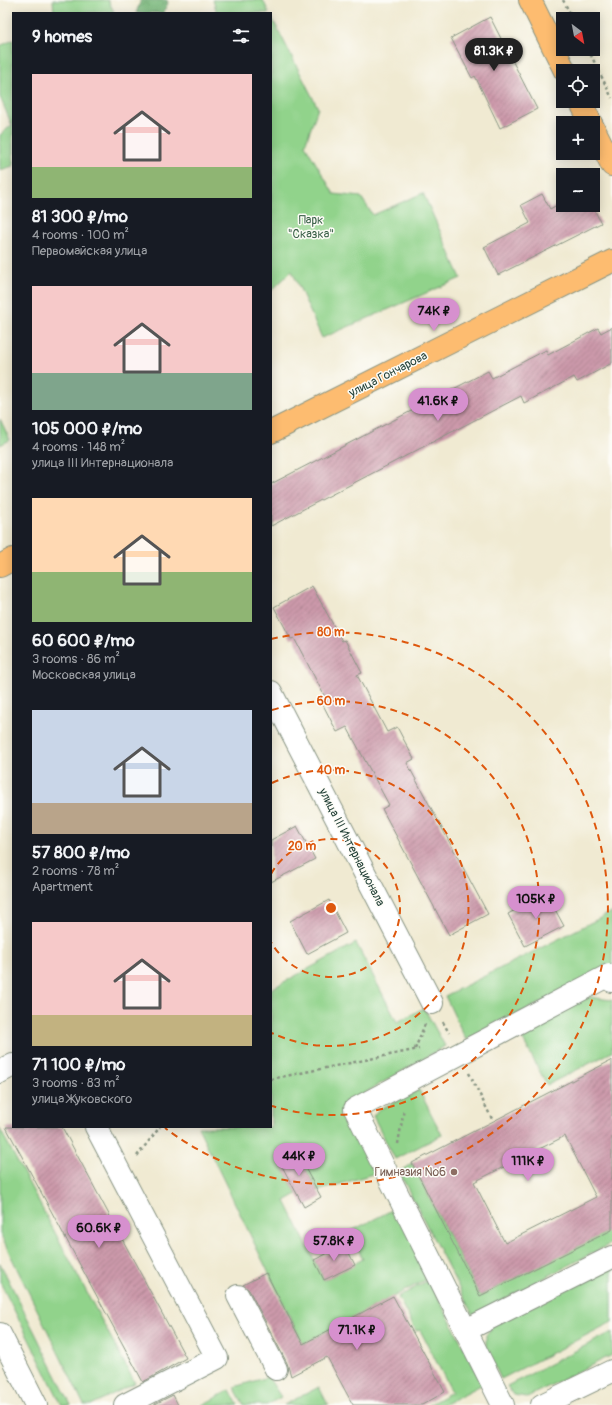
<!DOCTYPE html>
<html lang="en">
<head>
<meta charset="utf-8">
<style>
	body { margin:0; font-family:Pangolin,sans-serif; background:#242831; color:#f1f3f6; height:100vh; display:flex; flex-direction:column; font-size:15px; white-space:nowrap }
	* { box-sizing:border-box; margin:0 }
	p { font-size:13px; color:#9ea1a6 }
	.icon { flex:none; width:22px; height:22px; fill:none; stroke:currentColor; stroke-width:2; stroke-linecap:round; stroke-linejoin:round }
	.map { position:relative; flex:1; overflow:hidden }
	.drawer { position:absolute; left:12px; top:12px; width:260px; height:1116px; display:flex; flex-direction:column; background:#171b24; border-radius:0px; box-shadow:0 2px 10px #0003 }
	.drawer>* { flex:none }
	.needle { width:26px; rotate:148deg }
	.controls { position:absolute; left:556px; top:12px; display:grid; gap:8px }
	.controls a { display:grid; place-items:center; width:44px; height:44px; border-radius:0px; background:#171b24; box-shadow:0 2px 10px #0003; font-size:20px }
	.price { position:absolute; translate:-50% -34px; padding:0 9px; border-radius:14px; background:#d690ce; color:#111; font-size:13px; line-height:26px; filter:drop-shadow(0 1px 2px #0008) }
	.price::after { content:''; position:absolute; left:50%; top:24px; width:12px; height:9px; margin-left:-6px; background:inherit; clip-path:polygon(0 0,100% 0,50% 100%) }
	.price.selected { background:#222; color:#fff }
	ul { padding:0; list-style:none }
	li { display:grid; align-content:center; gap:8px; height:212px; padding:0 20px }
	li span { display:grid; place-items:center; height:124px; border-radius:0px; color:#555 }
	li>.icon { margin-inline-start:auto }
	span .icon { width:72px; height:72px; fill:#fffc; stroke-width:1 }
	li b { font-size:17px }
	h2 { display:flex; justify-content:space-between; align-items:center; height:48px; padding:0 20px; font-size:17px }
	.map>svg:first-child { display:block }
	.green { fill:#91d38b; stroke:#588860 }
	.forest { fill:url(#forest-crowns); stroke:#4a7956 }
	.building { fill:url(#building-hatch); fill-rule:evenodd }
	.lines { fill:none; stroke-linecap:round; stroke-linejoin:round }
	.minor-casing { stroke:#889483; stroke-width:24 }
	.major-casing { stroke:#889483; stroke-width:24 }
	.path { stroke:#889483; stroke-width:2.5; stroke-dasharray:3 3; stroke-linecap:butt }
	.minor { stroke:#fff; stroke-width:22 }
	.major { stroke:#fdbc70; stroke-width:22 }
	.ring { fill:none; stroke:#de580e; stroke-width:2; stroke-dasharray:7 5 }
	.education-dot { fill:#8d6e63; stroke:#fdfcf7; stroke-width:1.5 }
	.labels { text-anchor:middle; stroke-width:3; stroke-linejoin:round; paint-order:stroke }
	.park-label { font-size:12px; fill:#3c624a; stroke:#fdfcf7 }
	.street-label { font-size:12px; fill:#1f3d34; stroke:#fdfcf7 }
	.education-label { font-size:12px; fill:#785e54; stroke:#fdfcf7; text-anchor:end }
	.centre { fill:#de580e; stroke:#fdfcf7; stroke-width:2 }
	.ring-label { font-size:12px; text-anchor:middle; font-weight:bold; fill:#de580e; stroke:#fdfcf7; stroke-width:3; stroke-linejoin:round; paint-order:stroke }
</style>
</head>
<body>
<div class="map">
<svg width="612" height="1405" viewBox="0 0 612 1405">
	<defs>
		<pattern id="forest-crowns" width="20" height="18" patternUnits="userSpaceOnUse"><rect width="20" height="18" fill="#74b577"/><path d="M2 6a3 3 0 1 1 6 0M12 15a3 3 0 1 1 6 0" fill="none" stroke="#5f9462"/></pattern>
		<pattern id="building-hatch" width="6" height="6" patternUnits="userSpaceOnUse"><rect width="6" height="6" fill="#c9a"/><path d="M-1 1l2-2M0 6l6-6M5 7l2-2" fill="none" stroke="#a57e8b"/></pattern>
	</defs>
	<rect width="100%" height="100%" fill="#fdfcf7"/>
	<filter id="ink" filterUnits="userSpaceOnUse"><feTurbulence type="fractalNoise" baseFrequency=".025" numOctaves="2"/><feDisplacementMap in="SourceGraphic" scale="8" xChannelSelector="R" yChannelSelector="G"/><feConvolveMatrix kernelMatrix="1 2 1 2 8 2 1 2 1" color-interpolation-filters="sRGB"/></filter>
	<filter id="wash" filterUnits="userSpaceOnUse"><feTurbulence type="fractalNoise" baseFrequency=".012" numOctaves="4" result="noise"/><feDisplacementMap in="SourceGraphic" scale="16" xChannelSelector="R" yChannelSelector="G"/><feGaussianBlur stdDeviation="0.9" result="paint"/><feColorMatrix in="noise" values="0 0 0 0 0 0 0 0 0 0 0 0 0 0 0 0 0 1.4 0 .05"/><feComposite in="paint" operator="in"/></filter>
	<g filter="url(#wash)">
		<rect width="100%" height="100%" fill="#f0ead2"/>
		<g class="green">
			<path d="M 53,0 L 108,0 L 114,12 L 54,13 Z"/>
			<path d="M 213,0 L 263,0 L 269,13 L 217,13 Z"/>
			<path d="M 271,16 L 318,108 L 305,145 L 334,194 L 361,197 L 373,215 L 423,193 L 461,278 L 322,338 L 292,271 L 271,291 Z"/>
			<path d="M 13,40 L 13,166 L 0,170 L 0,135 L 12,125 L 0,97 L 0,46 Z"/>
			<path d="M 0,419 L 10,440 L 0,445 Z"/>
			<path d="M 612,912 L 612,967 L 466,1040 L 445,996 Z"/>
			<path d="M 356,943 L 397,1022 L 424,1008 L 445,1046 L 346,1104 L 382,1171 L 318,1191 L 294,1148 L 277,1157 L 297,1194 L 285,1201 L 324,1280 L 363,1259 L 349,1232 L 396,1208 L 431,1277 L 303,1344 L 198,1127 L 271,1127 L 271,989 Z"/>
			<path d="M 588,997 L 612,1000 L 612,1052 L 547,1085 L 520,1034 Z"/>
			<path d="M 419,1090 L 442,1135 L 395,1159 L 373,1116 L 378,1110 Z"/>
			<path d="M 0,1129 L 135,1383 L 91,1405 L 84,1405 L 0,1234 Z"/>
			<path d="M 412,1163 L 480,1296 L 612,1228 L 612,1243 L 473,1315 L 399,1172 Z"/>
			<path d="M 0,1263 L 71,1405 L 62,1405 L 0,1282 Z"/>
			<path d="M 612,1265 L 612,1322 L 501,1379 L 486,1348 L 486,1335 L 495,1323 Z"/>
			<path d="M 429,1280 L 483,1384 L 443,1405 L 428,1405 L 452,1392 L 420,1330 L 416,1331 L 398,1297 Z"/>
			<path d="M 612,1332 L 612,1355 L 527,1397 L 513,1395 L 507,1386 Z"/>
			<path d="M 268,1377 L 281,1397 L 267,1405 L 244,1405 L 234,1387 Z"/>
			<path d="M 319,1387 L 328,1405 L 284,1405 Z"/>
			<path d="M 230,1390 L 238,1405 L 202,1405 Z"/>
		</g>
		<path class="forest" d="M 141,0 L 167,0 L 168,3 L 163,13 L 136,13 Z"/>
		<g id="blocks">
			<g class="building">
				<path d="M 490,17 L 537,109 L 500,128 L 475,76 L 472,78 L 451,38 Z"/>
				<path d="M 542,194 L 550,209 L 557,205 L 592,205 L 601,223 L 498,275 L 484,247 L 530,223 L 521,205 Z"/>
				<path d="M 612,327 L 612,363 L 577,382 L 574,377 L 524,403 L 521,396 L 271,526 L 271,484 L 488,371 L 492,378 L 546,350 L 548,355 L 598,328 L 601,333 Z"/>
				<path d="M 312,586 L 342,641 L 345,640 L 362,673 L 357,675 L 387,732 L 397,727 L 414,759 L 407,763 L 488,914 L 449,935 L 382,809 L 389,805 L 347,727 L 337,732 L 320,699 L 325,697 L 294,638 L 291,639 L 274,607 Z"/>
				<path d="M 297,826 L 315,859 L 271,882 L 271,840 Z"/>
				<path d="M 546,893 L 564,926 L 525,946 L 508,914 Z"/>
				<path d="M 329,900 L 346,933 L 307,954 L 290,921 Z"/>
				<path d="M 612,1060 L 612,1230 L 480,1296 L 412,1163 ZM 565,1136 L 596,1197 L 505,1243 L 474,1182 Z"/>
				<path d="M 6,1127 L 62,1127 L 186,1358 L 143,1382 Z"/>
				<path d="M 294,1148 L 321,1197 L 304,1207 L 277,1157 Z"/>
				<path d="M 345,1245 L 355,1265 L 324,1280 L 314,1260 Z"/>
				<path d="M 266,1273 L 303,1344 L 393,1296 L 445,1392 L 422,1405 L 353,1405 L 327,1357 L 291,1376 L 287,1363 L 249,1290 L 243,1285 Z"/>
				<path d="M 173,1395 L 178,1405 L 155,1405 L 155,1404 Z"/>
			</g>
		</g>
	</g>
	<g filter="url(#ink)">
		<use href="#blocks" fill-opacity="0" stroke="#889483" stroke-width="1"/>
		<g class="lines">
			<g class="minor-casing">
				<g id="minor">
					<path d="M 271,692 L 432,1003"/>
					<path d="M 0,1072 L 13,1065"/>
					<path d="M 96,1127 L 217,1358 L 125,1405"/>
					<path d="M 238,1296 L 276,1369"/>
					<path d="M 466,1330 L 612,1257"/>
					<path d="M 0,1334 L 36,1405"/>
					<path d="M 503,1405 L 355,1109 L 609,975 L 612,981"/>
					<path d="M 542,1405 L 612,1371"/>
				</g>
			</g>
			<g class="major-casing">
				<g id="major">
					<path d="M 530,0 L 565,71"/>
					<path d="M 580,101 L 591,123"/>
					<path d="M 593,127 L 612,165"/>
					<path d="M 271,432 L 612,261"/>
					<path d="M 0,566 L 13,559"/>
				</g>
			</g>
			<g class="path">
				<path d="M 563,0 L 573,19"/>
				<path d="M 588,49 L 612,98"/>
				<path d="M 443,1022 L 449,1033"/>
				<path d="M 415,1049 L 425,1024"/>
				<path d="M 469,1073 L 493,1121"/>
				<path d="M 271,1079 L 419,1049"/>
				<path d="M 398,1144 L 404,1109"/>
				<path d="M 137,1156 L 160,1127"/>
			</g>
			<use href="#minor" class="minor"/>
			<use href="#major" class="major"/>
		</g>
	</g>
	<g class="ring">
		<path d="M271 874A69 69 0 1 1 271 942"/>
		<path d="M272 783A138 138 0 1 1 272 1033"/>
		<path d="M272 710A207 207 0 1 1 272 1106"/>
		<path d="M271 639A276 276 0 1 1 165 1128"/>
	</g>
	<circle class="education-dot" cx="454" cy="1172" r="4"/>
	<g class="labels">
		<g class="park-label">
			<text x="311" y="224">Парк<tspan x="311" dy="14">"Сказка"</tspan></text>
		</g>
		<g class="street-label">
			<text transform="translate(388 374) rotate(-27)" y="4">улица Гончарова</text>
			<text transform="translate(352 847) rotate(63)" y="4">улица III Интернационала</text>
		</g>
		<g class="education-label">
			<text x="446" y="1176">Гимназия №6</text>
		</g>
	</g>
	<circle cx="331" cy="908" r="6" class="centre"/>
	<g class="ring-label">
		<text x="331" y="636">80 m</text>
		<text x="331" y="705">60 m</text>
		<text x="331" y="774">40 m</text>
		<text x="302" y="850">20 m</text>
	</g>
</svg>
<div class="controls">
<a><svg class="needle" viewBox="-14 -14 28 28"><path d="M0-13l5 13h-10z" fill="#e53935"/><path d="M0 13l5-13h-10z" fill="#9ea1a6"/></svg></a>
<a><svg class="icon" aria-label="locate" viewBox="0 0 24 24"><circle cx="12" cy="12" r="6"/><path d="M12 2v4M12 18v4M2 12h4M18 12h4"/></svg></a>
<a>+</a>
<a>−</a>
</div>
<b class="price selected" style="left:494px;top:72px">81.3K ₽</b>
<b class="price" style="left:434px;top:332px">74K ₽</b>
<b class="price" style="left:438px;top:422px">41.6K ₽</b>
<b class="price" style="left:536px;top:920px">105K ₽</b>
<b class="price" style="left:299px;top:1177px">44K ₽</b>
<b class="price" style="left:528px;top:1182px">111K ₽</b>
<b class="price" style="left:99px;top:1249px">60.6K ₽</b>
<b class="price" style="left:334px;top:1262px">57.8K ₽</b>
<b class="price" style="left:357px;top:1351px">71.1K ₽</b>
<section class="drawer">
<h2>9 homes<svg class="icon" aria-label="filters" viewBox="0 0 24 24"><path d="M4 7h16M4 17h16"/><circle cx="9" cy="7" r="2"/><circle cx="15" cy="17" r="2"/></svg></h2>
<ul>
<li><span style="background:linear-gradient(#f6c9c9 75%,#8fb573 0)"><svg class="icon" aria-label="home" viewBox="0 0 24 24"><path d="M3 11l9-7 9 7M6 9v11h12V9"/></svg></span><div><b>81 300 ₽/mo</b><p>4 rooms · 100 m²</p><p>Первомайская улица</p></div></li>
<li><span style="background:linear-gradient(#f6c9c9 70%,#7fa58c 0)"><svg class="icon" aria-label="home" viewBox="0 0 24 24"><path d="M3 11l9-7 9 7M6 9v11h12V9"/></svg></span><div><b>105 000 ₽/mo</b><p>4 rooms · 148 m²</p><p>улица III Интернационала</p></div></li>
<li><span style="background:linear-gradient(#ffd9b3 60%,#8fb573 0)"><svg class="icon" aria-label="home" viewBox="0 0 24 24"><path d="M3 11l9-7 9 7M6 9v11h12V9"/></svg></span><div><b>60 600 ₽/mo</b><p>3 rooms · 86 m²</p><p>Московская улица</p></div></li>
<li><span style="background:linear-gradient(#c9d6e8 75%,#b9a48a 0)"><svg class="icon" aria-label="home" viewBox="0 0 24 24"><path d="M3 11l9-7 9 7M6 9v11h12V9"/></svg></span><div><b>57 800 ₽/mo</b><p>2 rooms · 78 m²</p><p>Apartment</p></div></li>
<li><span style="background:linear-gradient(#f6c9c9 75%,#c2b280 0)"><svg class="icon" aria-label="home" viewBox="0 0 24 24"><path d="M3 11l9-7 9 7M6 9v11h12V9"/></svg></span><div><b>71 100 ₽/mo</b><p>3 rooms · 83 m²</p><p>улица Жуковского</p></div></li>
</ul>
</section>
</div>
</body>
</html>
